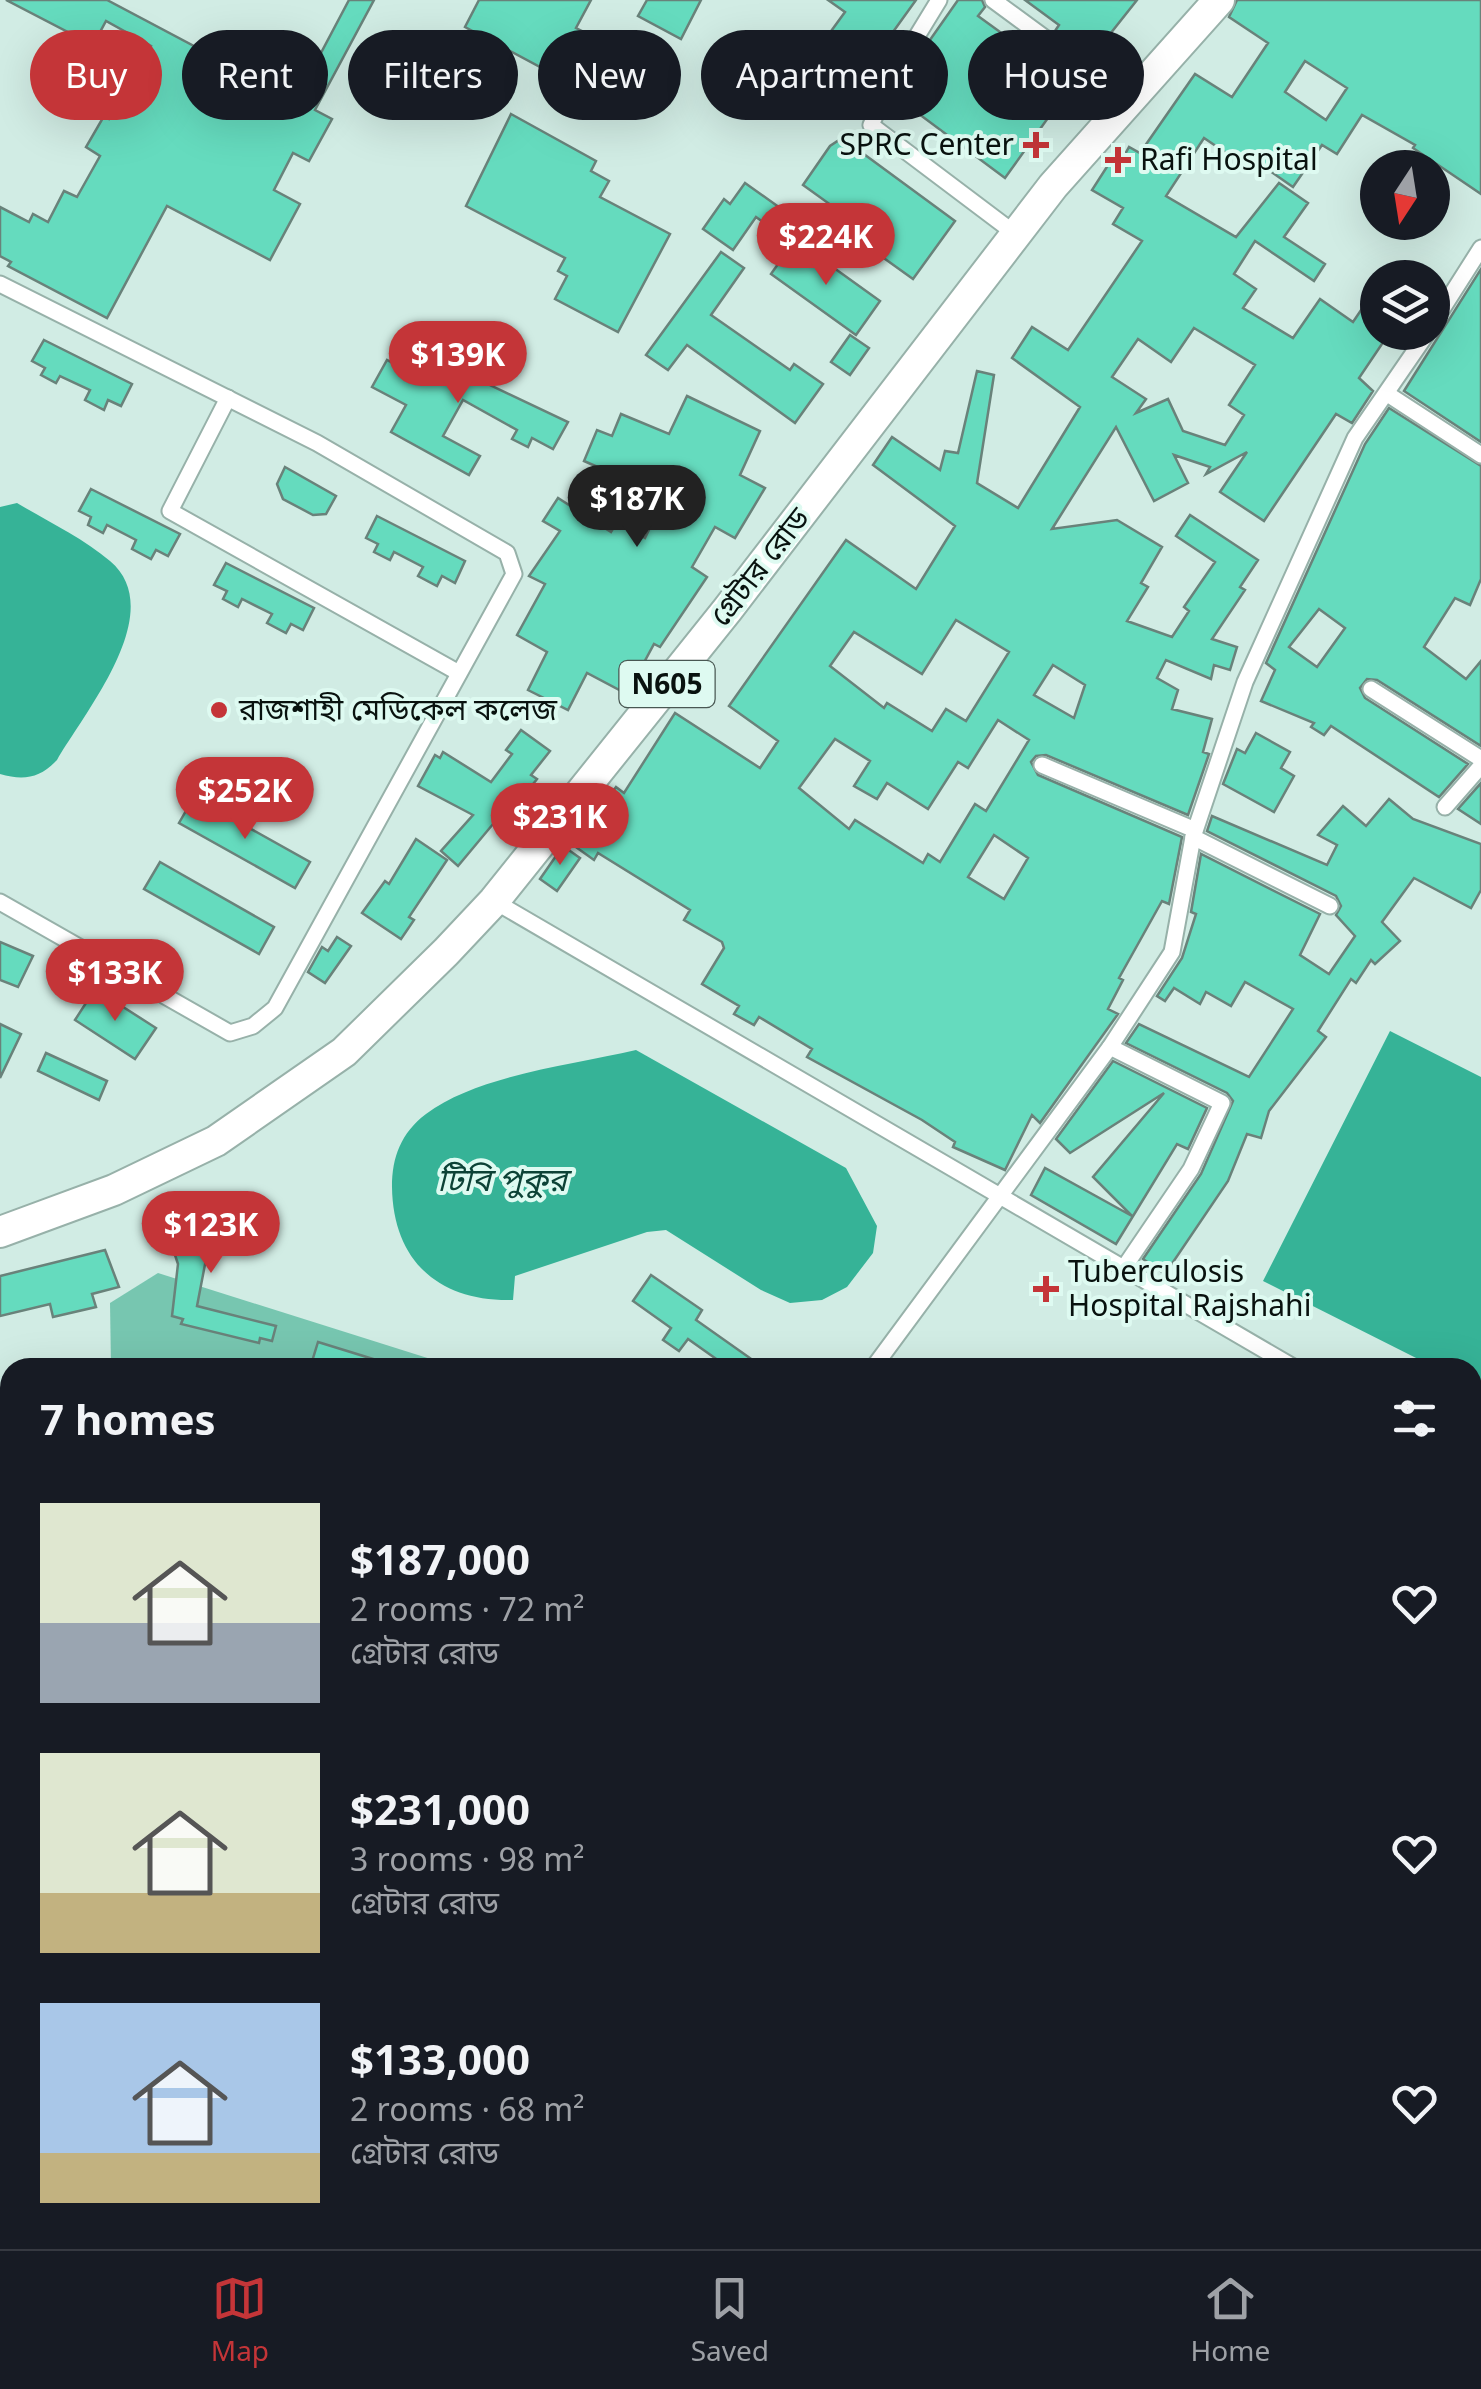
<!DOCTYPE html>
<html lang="en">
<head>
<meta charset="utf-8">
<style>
	body { margin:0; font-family:"Noto Sans","Noto Sans Bengali",sans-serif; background:#20242c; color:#f1f3f6; height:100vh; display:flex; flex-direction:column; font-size:38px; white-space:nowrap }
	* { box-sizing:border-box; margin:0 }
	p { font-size:32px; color:#9ea1a6 }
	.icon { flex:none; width:55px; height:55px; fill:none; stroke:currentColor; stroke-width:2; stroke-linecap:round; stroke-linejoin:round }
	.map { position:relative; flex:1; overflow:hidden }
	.panel { position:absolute; left:0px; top:1358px; width:1482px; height:892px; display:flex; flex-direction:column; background:#171b24; border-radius:30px 30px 0 0; box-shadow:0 10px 40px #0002 }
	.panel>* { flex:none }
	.guide { position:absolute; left:30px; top:30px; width:1422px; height:90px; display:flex; gap:20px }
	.needle { width:65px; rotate:192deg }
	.controls { position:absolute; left:1360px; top:150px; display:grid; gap:20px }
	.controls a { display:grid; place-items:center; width:90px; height:90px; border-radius:50%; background:#171b24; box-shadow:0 10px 40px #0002; font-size:50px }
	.price { position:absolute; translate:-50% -85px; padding:0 22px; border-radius:35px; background:#c43538; color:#fff; font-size:32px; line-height:65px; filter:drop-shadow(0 2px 5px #0008) }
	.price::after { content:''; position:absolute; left:50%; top:60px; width:30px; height:22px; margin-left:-15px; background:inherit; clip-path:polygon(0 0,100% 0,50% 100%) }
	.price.selected { background:#222; color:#fff }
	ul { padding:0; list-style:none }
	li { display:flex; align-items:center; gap:30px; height:250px; padding:0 40px }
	li span { display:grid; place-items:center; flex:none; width:280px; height:200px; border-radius:0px; color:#555 }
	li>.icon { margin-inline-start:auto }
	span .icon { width:120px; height:120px; fill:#fffc; stroke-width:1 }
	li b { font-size:42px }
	h2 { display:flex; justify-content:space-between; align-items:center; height:120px; padding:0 40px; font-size:42px }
	.chip { padding:0 35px; border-radius:45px; background:#171b24; box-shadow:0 10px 40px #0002; font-size:35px; line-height:90px }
	.chip.selected { background:#c43538; color:#fff }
	.tab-bar { display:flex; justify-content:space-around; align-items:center; height:140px; border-top:2px solid #363941; background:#171b24; font-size:28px; color:#9ea1a6 }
	.tab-bar a { display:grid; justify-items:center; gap:5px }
	.tab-bar .selected { color:#c43538 }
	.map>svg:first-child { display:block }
	.green { fill:#77c6b0 }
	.water { fill:#36b397 }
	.building { fill:#65dbbe; stroke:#69827a; stroke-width:2.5; fill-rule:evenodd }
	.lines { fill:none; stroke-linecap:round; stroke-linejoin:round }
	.street-casing { stroke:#97b1a9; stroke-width:19 }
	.primary-casing { stroke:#97b1a9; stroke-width:29 }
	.highway-casing { stroke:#97b1a9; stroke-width:34 }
	.street { stroke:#fff; stroke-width:15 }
	.primary { stroke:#fff; stroke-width:25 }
	.highway { stroke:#fff; stroke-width:30 }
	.rail { stroke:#384541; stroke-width:6; stroke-dasharray:18 18; stroke-linecap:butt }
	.poi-dot { fill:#c43538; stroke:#defaf1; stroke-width:4 }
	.labels { text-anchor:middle; stroke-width:8; stroke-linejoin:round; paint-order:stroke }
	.shield { fill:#defaf1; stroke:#495853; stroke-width:2.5 }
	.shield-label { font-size:28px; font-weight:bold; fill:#09120f }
	.poi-label { font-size:30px; fill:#09120f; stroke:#defaf1; text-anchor:start }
	.street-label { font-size:30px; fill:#09120f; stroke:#defaf1 }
	.water-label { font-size:32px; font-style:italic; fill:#0c4236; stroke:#defaf1 }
</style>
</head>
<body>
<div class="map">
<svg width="1481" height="2249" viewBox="0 0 1481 2249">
	<rect width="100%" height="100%" fill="#d1ece4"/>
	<path class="green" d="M 158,1273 L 456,1367 L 111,1367 L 110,1303 Z"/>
	<g class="water">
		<path d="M 17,503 C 47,521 83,538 110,561 C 169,611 86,710 57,760 C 40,778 24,781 0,774 L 0,507 Z"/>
		<path d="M 1390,1031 L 1481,1077 L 1481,1391 L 1473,1387 L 1472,1368 L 1434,1367 L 1263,1281 Z"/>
		<path d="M 636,1050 L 846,1168 L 877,1226 L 873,1253 L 847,1287 L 822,1300 L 790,1303 L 761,1290 L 666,1230 L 647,1232 L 515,1276 L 513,1300 C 440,1302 393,1262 392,1187 C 392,1157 401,1133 426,1114 C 478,1075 572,1065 636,1050 Z"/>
		<path d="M 371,2240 L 475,2240 L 479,2249 L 380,2249 Z"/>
	</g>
	<g class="building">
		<path d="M 6,0 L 107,0 L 296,100 L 349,0 L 374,0 L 315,110 L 332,119 L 309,161 L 293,153 L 274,190 L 300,204 L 270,260 L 167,206 L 107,318 L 8,266 L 11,262 L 0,256 L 0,207 L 29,222 L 33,214 L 48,222 L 64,191 L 77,197 L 100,156 L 86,147 L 104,116 L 109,119 L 151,46 L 106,21 L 93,45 Z"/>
		<path d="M 479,0 L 591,0 L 576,28 L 594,37 L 570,83 L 465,27 Z"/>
		<path d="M 647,0 L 701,0 L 681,39 L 638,16 Z"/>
		<path d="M 828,0 L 916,0 L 862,75 L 840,59 L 822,85 L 802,71 L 845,12 Z"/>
		<path d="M 958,0 L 982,0 L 985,7 L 978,16 L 1036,58 L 1042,50 L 1078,76 L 1005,178 L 915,111 L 912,116 L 892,106 L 927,79 L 911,67 Z"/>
		<path d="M 1025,0 L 1137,0 L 1091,58 L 1055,31 L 1059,25 Z"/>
		<path d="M 1237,0 L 1481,0 L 1481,194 L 1413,148 L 1415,145 L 1362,115 L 1337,154 L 1322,145 L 1293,187 L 1250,157 L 1244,165 L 1204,138 L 1166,196 L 1236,237 L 1279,183 L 1308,203 L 1284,237 L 1325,264 L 1314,281 L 1255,241 L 1234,274 L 1256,289 L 1243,308 L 1293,338 L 1320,299 L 1353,322 L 1378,285 L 1378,332 L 1390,332 L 1359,378 L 1373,391 L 1352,423 L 1336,414 L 1264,521 L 1220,492 L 1247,452 L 1206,474 L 1210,467 L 1174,455 L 1188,483 L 1154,501 L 1116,427 L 1052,529 L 1117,520 L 1162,547 L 1141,583 L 1148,587 L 1127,621 L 1172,637 L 1189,611 L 1184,607 L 1215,562 L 1176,536 L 1190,515 L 1258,560 L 1240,587 L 1245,590 L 1212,639 L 1237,647 L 1230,670 L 1214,665 L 1211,679 L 1166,660 L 1157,678 L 1178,690 L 1172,709 L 1212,719 L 1203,752 L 1209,754 L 1188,815 L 1046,755 L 1036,756 L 1031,762 L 1038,775 L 1182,837 L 1169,904 L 1162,901 L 1119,978 L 1123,980 L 1108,1009 L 1118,1014 L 1040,1123 L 1032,1115 L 1005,1170 L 953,1147 L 955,1142 L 922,1120 L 807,1057 L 812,1049 L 759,1017 L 754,1025 L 734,1014 L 739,1006 L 702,984 L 724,948 L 722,942 L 684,920 L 690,910 L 598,853 L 594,860 L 573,845 L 616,787 L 624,793 L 675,713 L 760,768 L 778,741 L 729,706 L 846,540 L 916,589 L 955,526 L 873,465 L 892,437 L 940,470 L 945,451 L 958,453 L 977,371 L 994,375 L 977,483 L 1018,508 L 1080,407 L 1012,358 L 1032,327 L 1068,350 L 1142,241 L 1113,224 L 1123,208 L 1092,190 L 1110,162 L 1118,167 L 1129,147 L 1140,153 L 1195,74 L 1232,97 L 1268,43 L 1229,17 ZM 1305,61 L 1347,88 L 1326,120 L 1285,92 ZM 1194,328 L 1255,365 L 1229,405 L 1244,415 L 1225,445 L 1183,431 L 1168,399 L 1136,413 L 1146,399 L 1112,377 L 1138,339 L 1171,362 ZM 956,620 L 1009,652 L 966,721 L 946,709 L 932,731 L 887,703 L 884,708 L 830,666 L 854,632 L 922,674 ZM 1053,665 L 1085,685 L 1074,718 L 1034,695 ZM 998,720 L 1029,740 L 986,811 L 975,804 L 940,862 L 928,854 L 923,863 L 855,820 L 849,829 L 799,788 L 835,739 L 870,761 L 854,786 L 877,799 L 887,783 L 928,809 L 958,762 L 968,768 ZM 994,835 L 1028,858 L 1004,899 L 968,877 Z"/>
		<path d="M 511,114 L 596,161 L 591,171 L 609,181 L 600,197 L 670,234 L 618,332 L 555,299 L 567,276 L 558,271 L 565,258 L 466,206 Z"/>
		<path d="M 842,138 L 955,221 L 913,279 L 860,241 L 867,231 L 803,185 L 830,146 Z"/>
		<path d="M 745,183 L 783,210 L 770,227 L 756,217 L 733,250 L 703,229 L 724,199 L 730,204 Z"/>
		<path d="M 795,240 L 880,301 L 856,335 L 771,274 Z"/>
		<path d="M 721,252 L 744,268 L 711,315 L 790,370 L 794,364 L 823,384 L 795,423 L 687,345 L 668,370 L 646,355 Z"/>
		<path d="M 1481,269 L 1481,442 L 1404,391 Z"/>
		<path d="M 850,335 L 869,348 L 850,375 L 831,362 Z"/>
		<path d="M 44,340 L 132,384 L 121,406 L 108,400 L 104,410 L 85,400 L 90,390 L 60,376 L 56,383 L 41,375 L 45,368 L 32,361 Z"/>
		<path d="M 439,341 L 482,364 L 475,378 L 568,422 L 553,449 L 532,438 L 528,447 L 512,439 L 517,430 L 463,400 L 443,436 L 480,456 L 469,475 L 391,432 L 406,405 L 372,387 L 387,360 L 420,378 Z"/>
		<path d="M 687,396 L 760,431 L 740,475 L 765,488 L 735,538 L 715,527 L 692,567 L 707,577 L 660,647 L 654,644 L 627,694 L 587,673 L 568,710 L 528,690 L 547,652 L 517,635 L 545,584 L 529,576 L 560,531 L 543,521 L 558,498 L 611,532 L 617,522 L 645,538 L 666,495 L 636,478 L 634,483 L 584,461 L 597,430 L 612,436 L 621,414 L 669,434 Z"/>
		<path d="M 1389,408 L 1481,466 L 1481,579 L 1470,605 L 1455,598 L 1424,647 L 1466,679 L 1481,661 L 1481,746 L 1377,680 L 1367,679 L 1360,688 L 1365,698 L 1468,764 L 1439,797 L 1331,726 L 1324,735 L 1311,727 L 1314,723 L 1261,701 L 1275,670 L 1266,663 L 1365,444 ZM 1319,609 L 1345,628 L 1317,667 L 1289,647 Z"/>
		<path d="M 285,467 L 336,496 L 326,514 L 313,515 L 283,499 L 277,484 Z"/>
		<path d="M 91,489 L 180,534 L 168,556 L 156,550 L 151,559 L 132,549 L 136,540 L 107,525 L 103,533 L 88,525 L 91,517 L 79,511 Z"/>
		<path d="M 377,516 L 465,561 L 455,583 L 442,576 L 437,586 L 418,576 L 423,567 L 394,552 L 390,560 L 374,552 L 378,544 L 366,538 Z"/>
		<path d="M 226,563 L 314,608 L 303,630 L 291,624 L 286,633 L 267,623 L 272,614 L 242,599 L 238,607 L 223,599 L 227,591 L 214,585 Z"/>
		<path d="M 521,730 L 550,751 L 531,775 L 537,779 L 518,803 L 513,800 L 458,866 L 441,851 L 473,815 L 418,786 L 435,755 L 440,758 L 443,752 L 491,782 L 512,754 L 506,750 Z"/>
		<path d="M 1256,733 L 1290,752 L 1281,768 L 1294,776 L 1274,812 L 1223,784 L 1237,749 L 1245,753 Z"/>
		<path d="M 1481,783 L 1481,824 L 1458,809 Z"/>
		<path d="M 194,797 L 310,862 L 295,888 L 179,823 Z"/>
		<path d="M 1389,799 L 1413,819 L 1481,844 L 1481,890 L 1471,908 L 1414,878 L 1382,922 L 1400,941 L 1375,964 L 1371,960 L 1356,983 L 1351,979 L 1318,1031 L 1326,1037 L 1269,1111 L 1261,1138 L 1247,1134 L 1228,1181 L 1165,1274 L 1143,1259 L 1201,1174 L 1233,1101 L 1227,1093 L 1126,1043 L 1139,1024 L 1249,1077 L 1293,1009 L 1245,982 L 1231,1006 L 1206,992 L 1200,1004 L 1174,988 L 1165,1001 L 1157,996 L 1182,958 L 1196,914 L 1191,912 L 1201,854 L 1320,914 L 1300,955 L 1329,974 L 1355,936 L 1336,915 L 1341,906 L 1336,896 L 1207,831 L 1212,816 L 1327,865 L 1337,845 L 1318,835 L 1343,806 L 1366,826 Z"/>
		<path d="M 416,839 L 447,860 L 409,917 L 414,920 L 401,939 L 362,913 L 385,881 L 389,884 Z"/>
		<path d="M 563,846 L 580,858 L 557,891 L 540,879 Z"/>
		<path d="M 160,862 L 274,927 L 259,954 L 144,889 Z"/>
		<path d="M 337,937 L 351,946 L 325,983 L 308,972 L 322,947 L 328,951 Z"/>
		<path d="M 0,942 L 33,956 L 18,987 L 0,980 Z"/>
		<path d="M 95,989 L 156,1028 L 135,1059 L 75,1020 Z"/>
		<path d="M 0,1024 L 21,1034 L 0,1078 Z"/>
		<path d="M 46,1053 L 107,1081 L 99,1100 L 38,1071 Z"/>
		<path d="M 1113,1061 L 1207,1108 L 1188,1149 L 1177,1144 L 1116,1244 L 1031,1195 L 1045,1168 L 1132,1216 L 1093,1177 L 1164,1093 L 1070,1153 L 1056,1139 Z"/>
		<path d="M 241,1208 L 252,1239 L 207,1254 L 197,1306 L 276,1326 L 272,1341 L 260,1338 L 259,1343 L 181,1324 L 183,1319 L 172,1316 L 178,1264 L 168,1234 Z"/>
		<path d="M 105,1250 L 119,1287 L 92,1294 L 96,1307 L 53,1317 L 50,1304 L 0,1316 L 0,1276 Z"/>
		<path d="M 651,1275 L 702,1310 L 696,1320 L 764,1368 L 729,1368 L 688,1339 L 679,1351 L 663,1340 L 671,1328 L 633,1301 Z"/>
		<path d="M 318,1342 L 386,1363 L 386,1368 L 310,1368 Z"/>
	</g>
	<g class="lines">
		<g class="street-casing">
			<g id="street">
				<path d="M 939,0 L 895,72 L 871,125 L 1005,226"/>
				<path d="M 993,0 L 1117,91"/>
				<path d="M 0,284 L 317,443 L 507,553 L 514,574 L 275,1008 L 253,1026 L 230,1033 L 0,902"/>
				<path d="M 1432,325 L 1481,248"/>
				<path d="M 1389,395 L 1481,455"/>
				<path d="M 228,398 L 170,511 L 459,673"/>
				<path d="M 1371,689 L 1481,759"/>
				<path d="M 1042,765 L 1195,830"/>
				<path d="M 1445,807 L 1481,766"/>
				<path d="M 1193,837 L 1330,906"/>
				<path d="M 494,901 L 1295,1368"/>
				<path d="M 1110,1047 L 1222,1103 L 1191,1169 L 1123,1269"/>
				<path d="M 873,1368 L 1110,1047 L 1172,952 L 1193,837 L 1245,682 L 1355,438 L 1428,332"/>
				<path d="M 1472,1469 L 1481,1474"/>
				<path d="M 0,1813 L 10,1799"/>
				<path d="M 0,1951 L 10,1957"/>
				<path d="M 172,2240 L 192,2249"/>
				<path d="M 738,2240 L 746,2249"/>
				<path d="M 858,2240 L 865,2249"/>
				<path d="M 1281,2240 L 1302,2249"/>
				<path d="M 5,2249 L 11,2240"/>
				<path d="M 97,2249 L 103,2240"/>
				<path d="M 696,2249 L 706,2240"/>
				<path d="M 1054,2249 L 1058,2240"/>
				<path d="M 1157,2249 L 1161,2240"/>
			</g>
		</g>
		<g class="primary-casing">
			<g id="primary">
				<path d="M 0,1444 L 4,1455 L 3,1535 L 10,1560"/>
				<path d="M 1472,2065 L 1481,2068"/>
				<path d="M 1472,2107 L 1481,2110"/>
			</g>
		</g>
		<g class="highway-casing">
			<path id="highway" d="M 0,1232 L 114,1190 L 216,1141 L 344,1052 L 446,952 L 494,901 L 728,609 L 1053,186 L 1219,0"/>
		</g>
		<use href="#street" class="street"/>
		<use href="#primary" class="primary"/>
		<use href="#highway" class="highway"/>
		<g class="rail">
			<path d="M 0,1482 L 10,1486"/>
			<path d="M 1472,2019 L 1481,2021"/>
		</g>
	</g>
	<g class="poi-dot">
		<path d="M1031 130h10v10h10v10h-10v10h-10v-10h-10v-10h10z"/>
		<path d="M1113 145h10v10h10v10h-10v10h-10v-10h-10v-10h10z"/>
		<circle cx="219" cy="710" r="10"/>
		<path d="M1041 1274h10v10h10v10h-10v10h-10v-10h-10v-10h10z"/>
	</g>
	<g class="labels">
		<rect class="shield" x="619.5" y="661" width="95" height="46" rx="8"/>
		<g class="shield-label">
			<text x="667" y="694">N605</text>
		</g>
		<g class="poi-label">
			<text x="1014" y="155" text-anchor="end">SPRC Center</text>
			<text x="1140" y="170">Rafi Hospital</text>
			<text x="239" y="720">রাজশাহী মেডিকেল কলেজ</text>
			<text x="1068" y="1282">Tuberculosis<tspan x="1068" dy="34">Hospital Rajshahi</tspan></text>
		</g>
		<g class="street-label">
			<text transform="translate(760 567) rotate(-52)" y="10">গ্রেটার রোড</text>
		</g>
		<g class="water-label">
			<text x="502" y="1191">টিবি পুকুর</text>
		</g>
	</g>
</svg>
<div class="controls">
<a><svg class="needle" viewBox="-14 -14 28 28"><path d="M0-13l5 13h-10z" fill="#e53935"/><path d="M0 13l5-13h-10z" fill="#9ea1a6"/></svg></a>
<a><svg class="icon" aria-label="layers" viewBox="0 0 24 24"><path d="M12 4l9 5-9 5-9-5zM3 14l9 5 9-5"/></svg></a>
</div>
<b class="price" style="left:826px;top:288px">$224K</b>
<b class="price" style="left:458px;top:406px">$139K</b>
<b class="price selected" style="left:637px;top:550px">$187K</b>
<b class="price" style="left:245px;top:842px">$252K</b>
<b class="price" style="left:560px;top:868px">$231K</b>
<b class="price" style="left:115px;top:1024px">$133K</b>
<b class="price" style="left:211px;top:1276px">$123K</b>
<div class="guide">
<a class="chip selected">Buy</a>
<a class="chip">Rent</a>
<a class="chip">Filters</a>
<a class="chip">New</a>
<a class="chip">Apartment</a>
<a class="chip">House</a>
</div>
<section class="panel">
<h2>7 homes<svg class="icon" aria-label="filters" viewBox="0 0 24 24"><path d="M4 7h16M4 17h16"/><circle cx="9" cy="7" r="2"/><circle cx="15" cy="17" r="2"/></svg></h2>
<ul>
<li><span style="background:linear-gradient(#dfe7d0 60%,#9aa5b1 0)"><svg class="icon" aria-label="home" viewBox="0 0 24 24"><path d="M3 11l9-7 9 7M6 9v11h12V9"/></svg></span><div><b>$187,000</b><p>2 rooms · 72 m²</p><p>গ্রেটার রোড</p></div><svg class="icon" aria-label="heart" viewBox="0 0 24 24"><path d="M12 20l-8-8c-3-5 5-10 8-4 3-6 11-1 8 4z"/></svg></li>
<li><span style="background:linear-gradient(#dfe7d0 70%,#c2b280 0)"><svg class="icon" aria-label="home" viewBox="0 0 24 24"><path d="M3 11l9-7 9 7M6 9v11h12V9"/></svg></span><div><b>$231,000</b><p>3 rooms · 98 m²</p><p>গ্রেটার রোড</p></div><svg class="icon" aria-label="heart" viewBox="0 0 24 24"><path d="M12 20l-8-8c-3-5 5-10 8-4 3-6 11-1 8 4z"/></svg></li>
<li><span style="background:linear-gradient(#a9c7e8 75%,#c2b280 0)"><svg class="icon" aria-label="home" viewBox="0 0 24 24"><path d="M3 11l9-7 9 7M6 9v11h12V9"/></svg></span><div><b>$133,000</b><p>2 rooms · 68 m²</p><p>গ্রেটার রোড</p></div><svg class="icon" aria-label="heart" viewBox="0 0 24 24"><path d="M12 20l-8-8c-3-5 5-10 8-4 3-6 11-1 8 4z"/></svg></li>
</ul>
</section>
</div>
<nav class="tab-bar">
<a class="selected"><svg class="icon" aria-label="map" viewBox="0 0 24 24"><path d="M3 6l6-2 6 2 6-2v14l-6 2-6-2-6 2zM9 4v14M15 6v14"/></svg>Map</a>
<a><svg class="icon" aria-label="saved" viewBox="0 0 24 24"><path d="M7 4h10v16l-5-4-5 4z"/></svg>Saved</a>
<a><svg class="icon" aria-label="home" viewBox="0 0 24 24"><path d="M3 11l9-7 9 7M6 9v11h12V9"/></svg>Home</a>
</nav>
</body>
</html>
